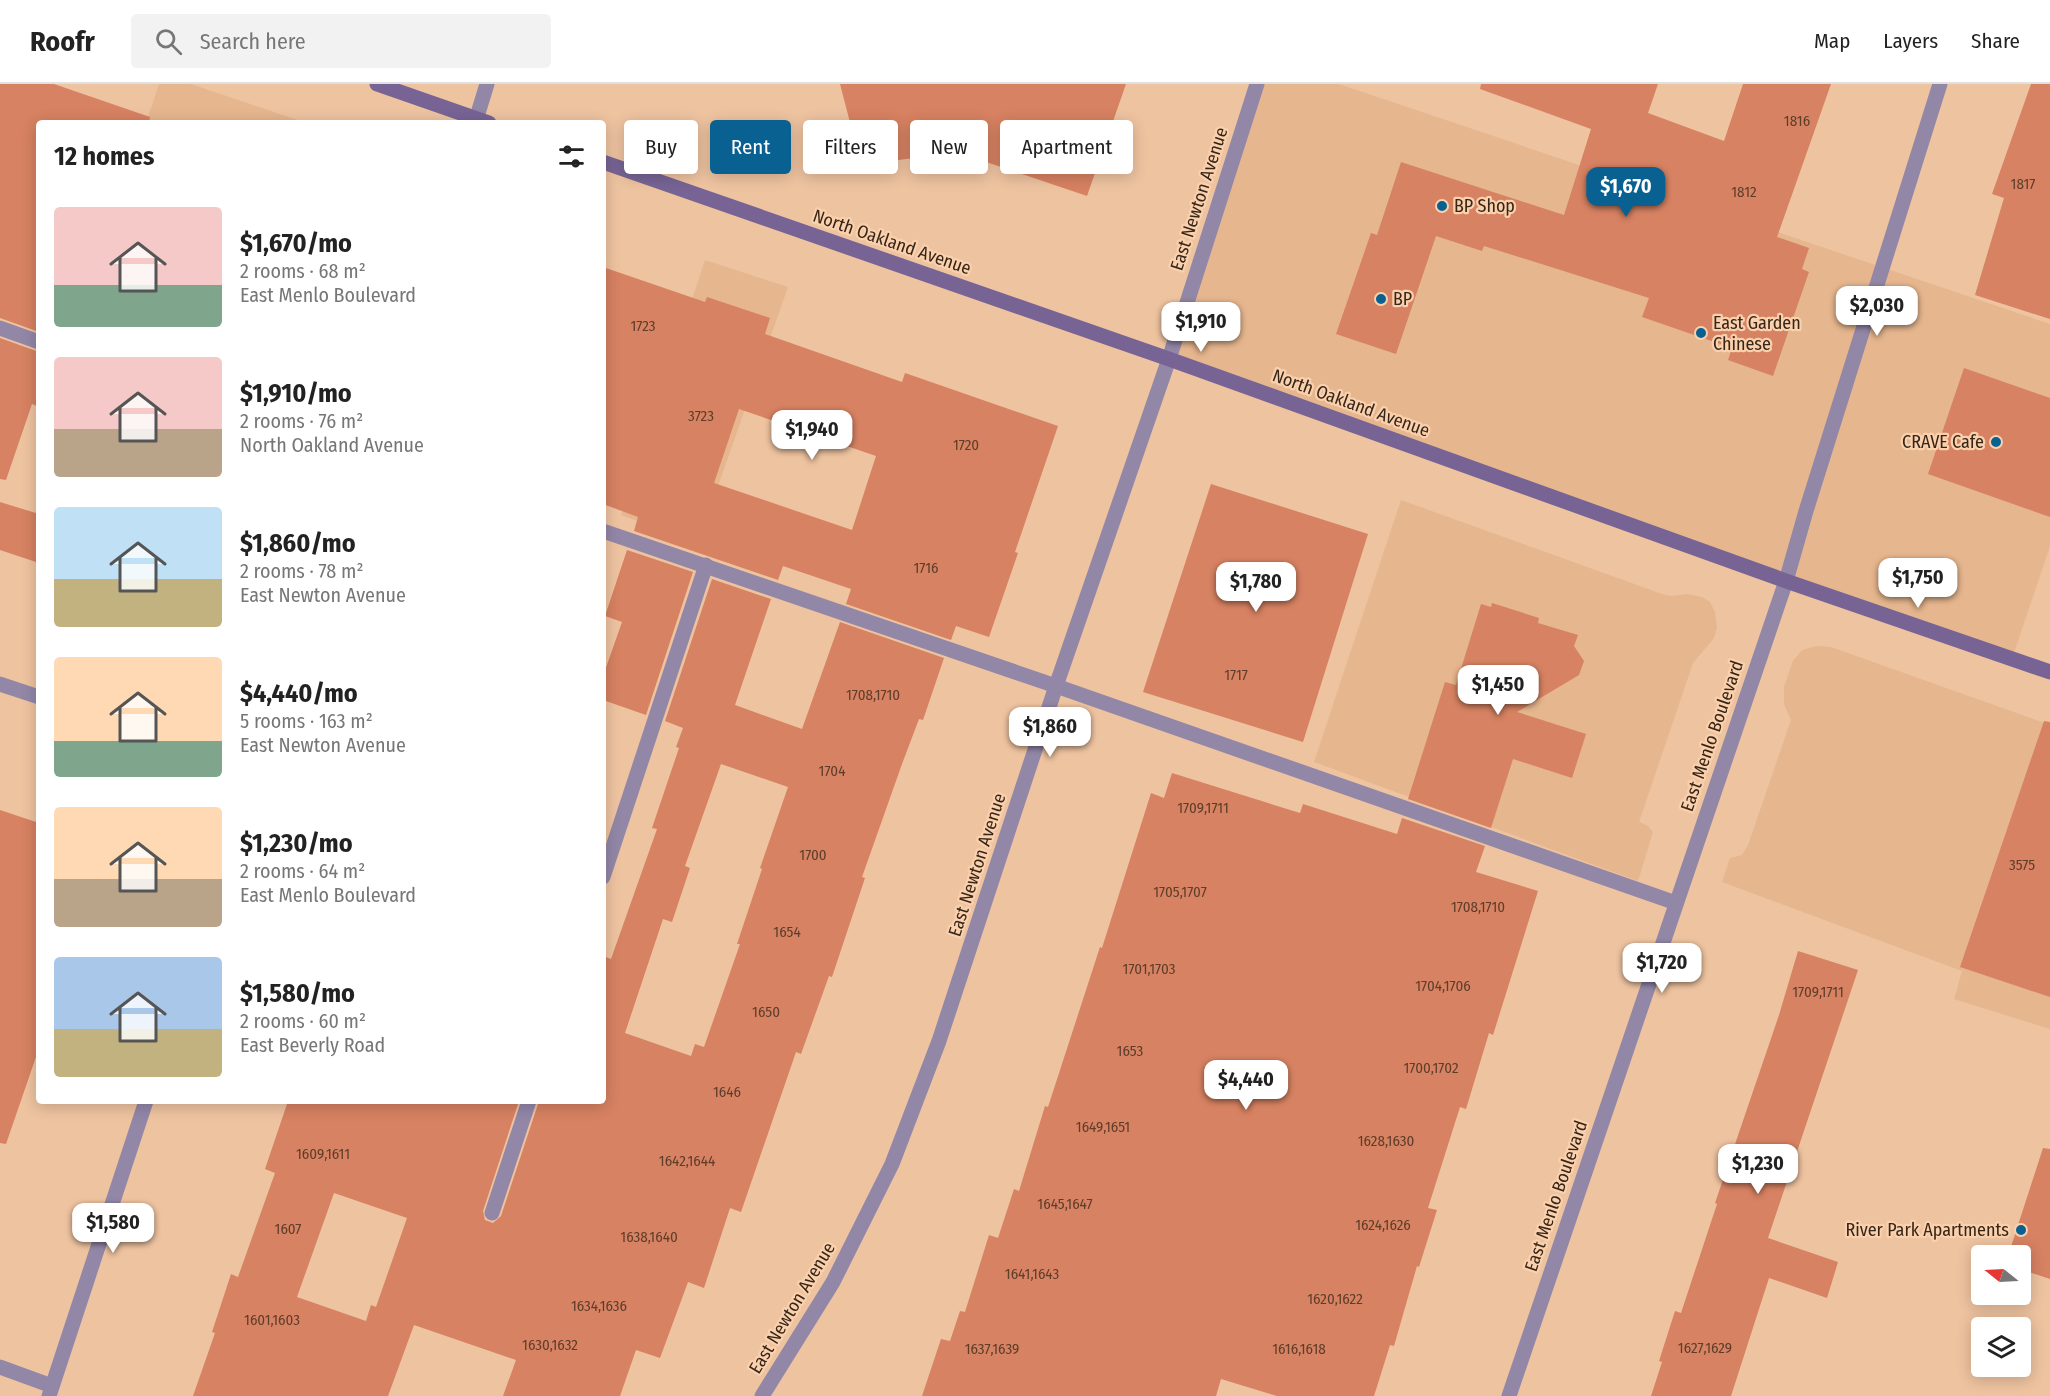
<!DOCTYPE html>
<html lang="en">
<head>
<meta charset="utf-8">
<style>
	body { margin:0; font-family:"Fira Sans Condensed",sans-serif; background:#f2f2f2; color:#222; height:100vh; display:flex; flex-direction:column; font-size:22px; white-space:nowrap }
	* { box-sizing:border-box; margin:0 }
	p { font-size:20px; color:#767676 }
	.icon { flex:none; width:33px; height:33px; fill:none; stroke:currentColor; stroke-width:2; stroke-linecap:round; stroke-linejoin:round }
	.map { position:relative; flex:1; overflow:hidden }
	.panel { position:absolute; left:36px; top:36px; width:570px; height:984px; display:flex; flex-direction:column; background:#fff; border-radius:6px; box-shadow:0 3px 15px #0003 }
	.panel>* { flex:none }
	.guide { position:absolute; left:624px; top:36px; width:570px; height:54px; display:flex; gap:12px }
	.needle { width:39px; rotate:288deg }
	.controls { position:absolute; left:1971px; top:1161px; display:grid; gap:12px }
	.controls a { display:grid; place-items:center; width:60px; height:60px; border-radius:6px; background:#fff; box-shadow:0 3px 15px #0003; font-size:30px }
	.price { position:absolute; translate:-50% -51px; padding:0 14px; border-radius:12px; background:#fff; color:#222; font-size:20px; line-height:39px; filter:drop-shadow(0 2px 3px #0008) }
	.price::after { content:''; position:absolute; left:50%; top:36px; width:18px; height:14px; margin-left:-9px; background:inherit; clip-path:polygon(0 0,100% 0,50% 100%) }
	.price.selected { background:#096192; color:#fff }
	ul { padding:0; list-style:none }
	li { display:flex; align-items:center; gap:18px; height:150px; padding:0 18px }
	li span { display:grid; place-items:center; flex:none; width:168px; height:120px; border-radius:6px; color:#555 }
	li>.icon { margin-inline-start:auto }
	span .icon { width:72px; height:72px; fill:#fffc; stroke-width:1 }
	li b { font-size:26px }
	h2 { display:flex; justify-content:space-between; align-items:center; height:72px; padding:0 18px; font-size:26px }
	.chip { padding:0 21px; border-radius:6px; background:#fff; box-shadow:0 3px 15px #0003; font-size:21px; line-height:54px }
	.chip.selected { background:#096192; color:#fff }
	header { display:flex; align-items:center; gap:36px; box-sizing:border-box; height:84px; padding:0 30px; background:#fff; border-bottom:2px solid #e0e0e0 }
	header strong { font-size:28px }
	nav { display:flex; gap:33px; margin-inline-start:auto; font-size:21px }
	.search { width:420px; height:54px; background:#f2f2f2; display:flex; align-items:center; gap:15px; box-sizing:border-box; padding:0 21px; border-radius:6px; color:#767676; font-size:22px }
	.map>svg:first-child { display:block }
	.built { fill:#e6b68e }
	.building { fill:#d78262; fill-rule:evenodd }
	.lines { fill:none; stroke-linecap:round; stroke-linejoin:round }
	.service { stroke:#9387a8; stroke-width:15 }
	.minor { stroke:#9387a8; stroke-width:15 }
	.secondary { stroke:#776495; stroke-width:15 }
	.poi-dot { fill:#096192; stroke:#fbd0ad; stroke-width:2 }
	.labels { text-anchor:middle; stroke-width:4.5; stroke-linejoin:round; paint-order:stroke }
	.number-label { font-size:15px; fill:#5e3d2a }
	.street-label { font-size:18px; fill:#362618; stroke:#fbd0ad }
	.poi-label { font-size:18px; fill:#362618; stroke:#fbd0ad; text-anchor:start }
</style>
</head>
<body>
<header>
<strong>Roofr</strong>
<div class="search"><svg class="icon" aria-label="search" viewBox="0 0 24 24"><circle cx="10" cy="10" r="6"/><path d="M15 15l6 6"/></svg>Search here</div>
<nav><a>Map</a><a>Layers</a><a>Share</a></nav>
</header>
<div class="map">
<svg width="2050" height="1312" viewBox="0 0 2050 1312">
	<rect width="100%" height="100%" fill="#eec3a0"/>
	<g class="built">
		<path d="M 159,0 L 191,0 L 306,39 L 146,39 Z"/>
		<path d="M 1257,0 L 1339,0 L 2050,240 L 2050,462 L 2012,575 L 1169,275 Z"/>
		<path d="M 705,176 L 788,203 L 698,459 L 621,431 Z"/>
		<path d="M 1401,416 L 1662,510 L 1671,512 L 1687,510 L 1702,513 L 1710,518 L 1715,528 L 1717,544 L 1714,554 L 1693,579 L 1639,738 L 1648,742 L 1653,748 L 1638,797 L 1314,678 Z"/>
		<path d="M 1817,562 L 1831,563 L 2050,641 L 2050,945 L 1954,915 L 1962,887 L 1722,798 L 1730,774 L 1742,771 L 1748,761 L 1791,636 L 1784,620 L 1784,603 L 1793,577 L 1802,566 Z"/>
	</g>
	<g class="building">
		<path d="M 0,0 L 54,0 L 150,33 L 149,39 L 39,39 L 39,248 L 0,234 Z"/>
		<path d="M 840,0 L 1126,0 L 1087,112 L 933,60 L 915,74 L 890,77 L 880,74 L 862,63 L 854,54 Z"/>
		<path d="M 1481,0 L 1658,0 L 1648,29 L 1724,57 L 1743,0 L 1831,0 L 1777,153 L 1809,164 L 1802,185 L 1809,188 L 1773,292 L 1728,276 L 1732,264 L 1642,233 L 1649,214 L 1484,162 L 1482,167 L 1436,152 L 1396,270 L 1336,250 L 1371,149 L 1377,151 L 1401,78 L 1564,131 L 1591,45 L 1480,5 Z"/>
		<path d="M 2031,0 L 2050,0 L 2050,235 L 1975,211 L 2004,114 L 1992,110 Z"/>
		<path d="M 603,183 L 705,218 L 707,213 L 770,234 L 765,250 L 902,298 L 905,289 L 1058,342 L 1015,468 L 1018,469 L 989,553 L 956,542 L 951,556 L 846,520 L 851,505 L 783,482 L 778,496 L 634,447 L 638,433 L 603,420 ZM 739,325 L 876,372 L 852,446 L 714,399 Z"/>
		<path d="M 0,254 L 39,268 L 39,323 L 32,320 L 6,396 L 0,395 Z"/>
		<path d="M 1964,284 L 2050,314 L 2050,433 L 1928,390 Z"/>
		<path d="M 1211,400 L 1368,450 L 1303,658 L 1143,608 Z"/>
		<path d="M 0,418 L 39,430 L 39,479 L 0,466 Z"/>
		<path d="M 627,466 L 693,488 L 646,631 L 603,616 L 603,592 L 622,538 L 605,532 Z"/>
		<path d="M 712,495 L 771,515 L 735,621 L 802,645 L 840,538 L 944,574 L 923,636 L 919,635 L 902,680 L 862,793 L 865,794 L 832,893 L 829,892 L 801,970 L 796,968 L 741,1128 L 730,1124 L 704,1204 L 688,1198 L 660,1274 L 636,1266 L 620,1312 L 503,1312 L 516,1276 L 414,1241 L 388,1312 L 193,1312 L 215,1249 L 212,1248 L 231,1190 L 238,1193 L 275,1089 L 265,1085 L 288,1017 L 519,1017 L 483,1127 L 485,1136 L 493,1139 L 501,1132 L 539,1017 L 603,1017 L 603,872 L 611,875 L 657,745 L 652,744 L 679,664 L 676,663 L 683,644 L 665,637 ZM 721,680 L 788,703 L 760,784 L 762,785 L 737,860 L 740,860 L 704,963 L 695,960 L 691,972 L 625,949 L 663,835 L 672,838 L 690,784 L 685,782 ZM 334,1109 L 407,1134 L 376,1223 L 371,1221 L 366,1237 L 297,1213 Z"/>
		<path d="M 1492,519 L 1539,534 L 1538,539 L 1578,551 L 1574,562 L 1584,577 L 1579,591 L 1517,628 L 1586,650 L 1572,694 L 1513,675 L 1491,744 L 1408,715 L 1445,598 L 1456,601 L 1481,520 L 1491,523 Z"/>
		<path d="M 2044,637 L 2050,638 L 2050,913 L 1960,883 Z"/>
		<path d="M 1172,689 L 1300,729 L 1303,720 L 1397,750 L 1402,734 L 1485,762 L 1476,788 L 1538,807 L 1493,951 L 1489,949 L 1466,1025 L 1460,1023 L 1428,1124 L 1437,1126 L 1419,1183 L 1417,1182 L 1394,1262 L 1390,1261 L 1374,1312 L 1277,1312 L 1221,1295 L 1216,1312 L 922,1312 L 941,1255 L 950,1257 L 960,1227 L 965,1228 L 989,1151 L 998,1154 L 1014,1105 L 1019,1107 L 1045,1022 L 1048,1023 L 1100,863 L 1102,864 L 1151,709 L 1164,714 Z"/>
		<path d="M 0,726 L 39,739 L 39,964 L 6,1060 L 0,1059 Z"/>
		<path d="M 1798,867 L 1858,886 L 1768,1154 L 1838,1178 L 1827,1214 L 1769,1194 L 1731,1312 L 1651,1312 L 1662,1278 L 1659,1277 L 1675,1227 L 1681,1229 L 1717,1120 L 1715,1119 L 1779,931 Z"/>
		<path d="M 2043,1064 L 2050,1065 L 2050,1195 L 2020,1185 L 2020,1172 L 2008,1172 Z"/>
	</g>
	<g class="lines">
		<g class="service">
			<path d="M 0,244 L 39,258"/>
			<path d="M 603,447 L 1056,602 L 1676,819"/>
			<path d="M 603,793 L 706,481"/>
			<path d="M 492,1129 L 529,1017"/>
		</g>
		<g class="minor">
			<path d="M 475,39 L 487,0"/>
			<path d="M 0,600 L 39,613"/>
			<path d="M 0,1283 L 52,1302"/>
			<path d="M 49,1312 L 146,1017"/>
			<path d="M 762,1312 L 833,1198 L 892,1080 L 939,957 L 1056,602 L 1169,275 L 1257,0"/>
			<path d="M 1509,1312 L 1786,497 L 1806,427 L 1940,0"/>
		</g>
		<g class="secondary">
			<path d="M 377,0 L 489,39"/>
			<path d="M 603,78 L 1169,275 L 1786,497 L 2050,588"/>
		</g>
	</g>
	<g class="poi-dot">
		<circle cx="1442" cy="122" r="6"/>
		<circle cx="1381" cy="215" r="6"/>
		<circle cx="1701" cy="249" r="6"/>
		<circle cx="1996" cy="358" r="6"/>
		<circle cx="2021" cy="1146" r="6"/>
	</g>
	<g class="labels">
		<g class="number-label">
			<text x="1797" y="42">1816</text>
			<text x="2023" y="105">1817</text>
			<text x="1744" y="113">1812</text>
			<text x="643" y="247">1723</text>
			<text x="701" y="337">3723</text>
			<text x="966" y="366">1720</text>
			<text x="926" y="489">1716</text>
			<text x="1236" y="596">1717</text>
			<text x="873" y="616">1708,1710</text>
			<text x="832" y="692">1704</text>
			<text x="1203" y="729">1709,1711</text>
			<text x="813" y="776">1700</text>
			<text x="2022" y="786">3575</text>
			<text x="1180" y="813">1705,1707</text>
			<text x="1478" y="828">1708,1710</text>
			<text x="787" y="853">1654</text>
			<text x="1149" y="890">1701,1703</text>
			<text x="1443" y="907">1704,1706</text>
			<text x="1818" y="913">1709,1711</text>
			<text x="766" y="933">1650</text>
			<text x="1130" y="972">1653</text>
			<text x="1431" y="989">1700,1702</text>
			<text x="727" y="1013">1646</text>
			<text x="1103" y="1048">1649,1651</text>
			<text x="1386" y="1062">1628,1630</text>
			<text x="323" y="1075">1609,1611</text>
			<text x="687" y="1082">1642,1644</text>
			<text x="1065" y="1125">1645,1647</text>
			<text x="1383" y="1146">1624,1626</text>
			<text x="288" y="1150">1607</text>
			<text x="649" y="1158">1638,1640</text>
			<text x="1032" y="1195">1641,1643</text>
			<text x="1335" y="1220">1620,1622</text>
			<text x="599" y="1227">1634,1636</text>
			<text x="272" y="1241">1601,1603</text>
			<text x="550" y="1266">1630,1632</text>
			<text x="1705" y="1269">1627,1629</text>
			<text x="992" y="1270">1637,1639</text>
			<text x="1299" y="1270">1616,1618</text>
		</g>
		<g class="street-label">
			<text transform="translate(1199 115) rotate(-72)" y="6">East Newton Avenue</text>
			<text transform="translate(892 158) rotate(19)" y="6">North Oakland Avenue</text>
			<text transform="translate(1351 319) rotate(20)" y="6">North Oakland Avenue</text>
			<text transform="translate(1712 652) rotate(-71)" y="6">East Menlo Boulevard</text>
			<text transform="translate(977 781) rotate(-72)" y="6">East Newton Avenue</text>
			<text transform="translate(1556 1112) rotate(-71)" y="6">East Menlo Boulevard</text>
			<text transform="translate(792 1224) rotate(-59)" y="6">East Newton Avenue</text>
		</g>
		<g class="poi-label">
			<text x="1454" y="128">BP Shop</text>
			<text x="1393" y="221">BP</text>
			<text x="1713" y="245">East Garden<tspan x="1713" dy="21">Chinese</tspan></text>
			<text x="1984" y="364" text-anchor="end">CRAVE Cafe</text>
			<text x="2009" y="1152" text-anchor="end">River Park Apartments</text>
		</g>
	</g>
</svg>
<div class="controls">
<a><svg class="needle" viewBox="-14 -14 28 28"><path d="M0-13l5 13h-10z" fill="#e53935"/><path d="M0 13l5-13h-10z" fill="#767676"/></svg></a>
<a><svg class="icon" aria-label="layers" viewBox="0 0 24 24"><path d="M12 4l9 5-9 5-9-5zM3 14l9 5 9-5"/></svg></a>
</div>
<b class="price selected" style="left:1626px;top:134px">$1,670</b>
<b class="price" style="left:1877px;top:253px">$2,030</b>
<b class="price" style="left:1201px;top:269px">$1,910</b>
<b class="price" style="left:812px;top:377px">$1,940</b>
<b class="price" style="left:1918px;top:525px">$1,750</b>
<b class="price" style="left:1256px;top:529px">$1,780</b>
<b class="price" style="left:1498px;top:632px">$1,450</b>
<b class="price" style="left:1050px;top:674px">$1,860</b>
<b class="price" style="left:1662px;top:910px">$1,720</b>
<b class="price" style="left:1246px;top:1027px">$4,440</b>
<b class="price" style="left:1758px;top:1111px">$1,230</b>
<b class="price" style="left:113px;top:1170px">$1,580</b>
<div class="guide">
<a class="chip">Buy</a>
<a class="chip selected">Rent</a>
<a class="chip">Filters</a>
<a class="chip">New</a>
<a class="chip">Apartment</a>
</div>
<section class="panel">
<h2>12 homes<svg class="icon" aria-label="filters" viewBox="0 0 24 24"><path d="M4 7h16M4 17h16"/><circle cx="9" cy="7" r="2"/><circle cx="15" cy="17" r="2"/></svg></h2>
<ul>
<li><span style="background:linear-gradient(#f6c9c9 65%,#7fa58c 0)"><svg class="icon" aria-label="home" viewBox="0 0 24 24"><path d="M3 11l9-7 9 7M6 9v11h12V9"/></svg></span><div><b>$1,670/mo</b><p>2 rooms · 68 m²</p><p>East Menlo Boulevard</p></div></li>
<li><span style="background:linear-gradient(#f6c9c9 60%,#b9a48a 0)"><svg class="icon" aria-label="home" viewBox="0 0 24 24"><path d="M3 11l9-7 9 7M6 9v11h12V9"/></svg></span><div><b>$1,910/mo</b><p>2 rooms · 76 m²</p><p>North Oakland Avenue</p></div></li>
<li><span style="background:linear-gradient(#bfe0f5 60%,#c2b280 0)"><svg class="icon" aria-label="home" viewBox="0 0 24 24"><path d="M3 11l9-7 9 7M6 9v11h12V9"/></svg></span><div><b>$1,860/mo</b><p>2 rooms · 78 m²</p><p>East Newton Avenue</p></div></li>
<li><span style="background:linear-gradient(#ffd9b3 70%,#7fa58c 0)"><svg class="icon" aria-label="home" viewBox="0 0 24 24"><path d="M3 11l9-7 9 7M6 9v11h12V9"/></svg></span><div><b>$4,440/mo</b><p>5 rooms · 163 m²</p><p>East Newton Avenue</p></div></li>
<li><span style="background:linear-gradient(#ffd9b3 60%,#b9a48a 0)"><svg class="icon" aria-label="home" viewBox="0 0 24 24"><path d="M3 11l9-7 9 7M6 9v11h12V9"/></svg></span><div><b>$1,230/mo</b><p>2 rooms · 64 m²</p><p>East Menlo Boulevard</p></div></li>
<li><span style="background:linear-gradient(#a9c7e8 60%,#c2b280 0)"><svg class="icon" aria-label="home" viewBox="0 0 24 24"><path d="M3 11l9-7 9 7M6 9v11h12V9"/></svg></span><div><b>$1,580/mo</b><p>2 rooms · 60 m²</p><p>East Beverly Road</p></div></li>
</ul>
</section>
</div>
</body>
</html>
